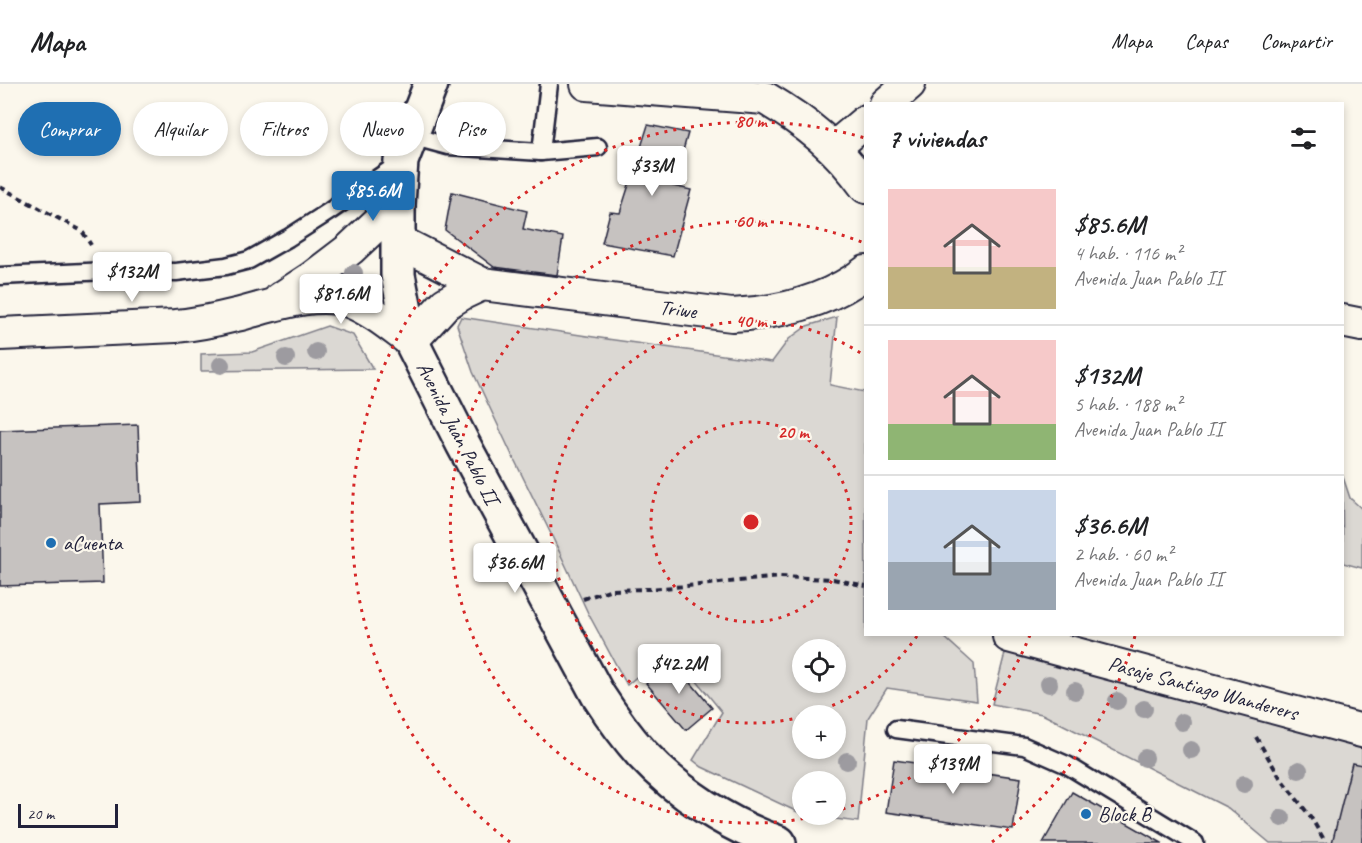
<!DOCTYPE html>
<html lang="es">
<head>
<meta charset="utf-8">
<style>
	body { margin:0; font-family:Caveat,sans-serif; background:#f6f6f6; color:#202124; height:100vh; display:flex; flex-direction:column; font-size:22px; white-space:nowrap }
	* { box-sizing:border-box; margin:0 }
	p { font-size:20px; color:#757577 }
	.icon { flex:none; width:33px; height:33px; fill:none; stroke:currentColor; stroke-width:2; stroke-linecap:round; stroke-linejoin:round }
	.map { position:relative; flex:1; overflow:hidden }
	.panel { position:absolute; left:864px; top:18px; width:480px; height:534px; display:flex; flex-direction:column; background:#fff; border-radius:0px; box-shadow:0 3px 9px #0003 }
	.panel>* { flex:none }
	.top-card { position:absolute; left:18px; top:18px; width:570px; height:54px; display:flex; gap:12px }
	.buttons { position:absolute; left:792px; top:555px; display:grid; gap:12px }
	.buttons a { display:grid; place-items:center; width:54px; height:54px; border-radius:50%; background:#fff; box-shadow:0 3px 9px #0003; font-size:30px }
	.scale { position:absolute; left:18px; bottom:15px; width:100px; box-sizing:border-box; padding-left:6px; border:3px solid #22223b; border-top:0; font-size:16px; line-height:21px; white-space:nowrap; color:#22223b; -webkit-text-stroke:4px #fbf7ec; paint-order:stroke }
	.price { position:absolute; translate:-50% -51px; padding:0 14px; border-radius:6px; background:#fff; color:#222; font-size:20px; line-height:39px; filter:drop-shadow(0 2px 3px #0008) }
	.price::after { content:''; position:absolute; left:50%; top:36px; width:18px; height:14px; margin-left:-9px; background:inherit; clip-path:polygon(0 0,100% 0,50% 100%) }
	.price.selected { background:#1f6fb2; color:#fff }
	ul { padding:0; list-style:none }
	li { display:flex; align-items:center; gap:18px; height:150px; padding:0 24px }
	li+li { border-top:2px solid #e0e0e0 }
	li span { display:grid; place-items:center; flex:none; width:168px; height:120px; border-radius:0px; color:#555 }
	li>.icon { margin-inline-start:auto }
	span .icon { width:72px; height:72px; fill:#fffc; stroke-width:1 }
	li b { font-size:26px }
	h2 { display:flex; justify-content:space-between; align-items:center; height:72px; padding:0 24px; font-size:26px }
	.pill { padding:0 21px; border-radius:27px; background:#fff; box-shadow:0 3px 9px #0003; font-size:21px; line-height:54px }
	.pill.selected { background:#1f6fb2; color:#fff }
	header { display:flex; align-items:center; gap:36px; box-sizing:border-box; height:84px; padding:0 30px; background:#fff; border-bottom:2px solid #e0e0e0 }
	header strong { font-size:28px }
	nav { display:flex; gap:33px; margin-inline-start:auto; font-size:21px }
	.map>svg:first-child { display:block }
	.green { fill:#dbd8d3; stroke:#7e7d87; stroke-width:1.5; fill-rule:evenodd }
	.building { fill:#c6c2c0; stroke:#22223b; stroke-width:1.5 }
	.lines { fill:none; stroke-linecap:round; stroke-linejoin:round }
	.lane-casing { stroke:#22223b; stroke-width:21 }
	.street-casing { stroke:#22223b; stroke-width:36 }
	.secondary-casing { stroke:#22223b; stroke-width:38 }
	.path { stroke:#22223b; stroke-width:4; stroke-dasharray:6 4.5; stroke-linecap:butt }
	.lane { stroke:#fbf7ec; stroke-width:16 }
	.street { stroke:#fbf7ec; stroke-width:32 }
	.secondary { stroke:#fbf7ec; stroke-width:33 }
	.tree { fill:#9d9ba0 }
	.ring { fill:none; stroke:#d62828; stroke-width:3; stroke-dasharray:3 6 }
	.poi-dot { fill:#1f6fb2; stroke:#fbf7ec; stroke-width:2 }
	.labels { text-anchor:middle; stroke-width:4.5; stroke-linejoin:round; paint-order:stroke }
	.street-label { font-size:21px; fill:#22223b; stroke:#fbf7ec }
	.poi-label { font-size:21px; fill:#22223b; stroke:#fbf7ec; text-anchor:start }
	.centre { fill:#d62828; stroke:#fbf7ec; stroke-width:3 }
	.ring-label { font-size:18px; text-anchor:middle; font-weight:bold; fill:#d62828; stroke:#fbf7ec; stroke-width:4.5; stroke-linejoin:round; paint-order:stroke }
</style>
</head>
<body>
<header>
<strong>Mapa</strong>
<nav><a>Mapa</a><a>Capas</a><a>Compartir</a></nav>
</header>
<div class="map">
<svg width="1362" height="759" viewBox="0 0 1362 759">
	<rect width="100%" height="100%" fill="#fbf7ec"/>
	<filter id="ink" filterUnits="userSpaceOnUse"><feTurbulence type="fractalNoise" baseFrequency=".0167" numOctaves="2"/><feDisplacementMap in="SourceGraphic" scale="12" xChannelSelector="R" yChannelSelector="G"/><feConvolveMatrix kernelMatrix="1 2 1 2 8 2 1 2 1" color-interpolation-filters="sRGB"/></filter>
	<g filter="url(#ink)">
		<g class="green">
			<path d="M 461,233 L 607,255 L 772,278 L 789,255 L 807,242 L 837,233 L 830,301 L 865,308 L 866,550 L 938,550 L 943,552 L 974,580 L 977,617 L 887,604 L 868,634 L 858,738 L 804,731 L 836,730 L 836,698 L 802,698 L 802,730 L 702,683 L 693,676 L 722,628 L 670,564 L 627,601 L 588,529 L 550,448 L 511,369 L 473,288 L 457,241 ZM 802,566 L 836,566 L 836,598 L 802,598 ZM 802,632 L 836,632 L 836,664 L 802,664 Z"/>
			<path d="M 327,242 L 353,251 L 373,285 L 201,287 L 201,270 L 252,268 Z"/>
			<path d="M 1342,390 L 1350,414 L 1362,425 L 1362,484 L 1343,479 Z"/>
			<path d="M 1006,565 L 1362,661 L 1362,759 L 1270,759 L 1228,724 L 1042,630 L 992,620 Z"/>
		</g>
		<g class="building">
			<path d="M 648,41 L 688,49 L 673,102 L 691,106 L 673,172 L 602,159 L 610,128 L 620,129 Z"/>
			<path d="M 452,108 L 527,127 L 523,145 L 563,153 L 557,191 L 494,183 L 445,146 Z"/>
			<path d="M 138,341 L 141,418 L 100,420 L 103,499 L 0,502 L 0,346 Z"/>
			<path d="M 672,576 L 712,624 L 686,646 L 646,599 Z"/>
			<path d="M 894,676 L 1021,694 L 1013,746 L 886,728 Z"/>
			<path d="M 1352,679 L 1362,681 L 1362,759 L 1332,759 Z"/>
			<path d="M 1072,708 L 1162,759 L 1043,759 Z"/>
		</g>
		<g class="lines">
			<g class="lane-casing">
				<g id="lane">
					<path d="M 411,52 L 448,62 L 541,68 L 598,63"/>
					<path d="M 541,68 L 549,0"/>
					<path d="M 0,192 L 107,187 L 176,188 L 226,182 L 249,176 L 288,154 L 330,127 L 401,78"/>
					<path d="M 896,645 L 1024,662 L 1067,681 L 1195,759"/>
				</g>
			</g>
			<g class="street-casing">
				<g id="street">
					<path d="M 587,0 L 765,14 C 807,39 837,63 866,103"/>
					<path d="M 886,20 L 909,0"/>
					<path d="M 834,64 L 866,37"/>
					<path d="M 398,157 L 482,200 L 732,231 C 780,229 827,218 866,188"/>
					<path d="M 280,215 L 312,194 L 350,165 L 398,120"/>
					<path d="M 1342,237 L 1362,241"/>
					<path d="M 0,250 L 176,242 C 197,240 216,236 236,231 C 269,223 315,205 349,217 C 372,226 391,242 411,257 L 445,220 L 463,209 L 482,200"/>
					<path d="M 1009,552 L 1362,647"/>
				</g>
			</g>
			<g class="secondary-casing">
				<path id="secondary" d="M 431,0 L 401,77 L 398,120 L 398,191 L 411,257 L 463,360 L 598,611 C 611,631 625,651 642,670 C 679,710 728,741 779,759"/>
			</g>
			<g class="path">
				<path d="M 0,103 L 82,147 L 91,161"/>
				<path d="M 583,515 L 609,506 L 649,505 L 699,501 L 780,493 L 833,495 L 866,502"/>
				<path d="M 1256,653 L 1281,695 L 1310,732 L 1326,759"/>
			</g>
			<use href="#lane" class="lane"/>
			<use href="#street" class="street"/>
			<use href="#secondary" class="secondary"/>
		</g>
		<g class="tree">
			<circle cx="354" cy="189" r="9"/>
			<circle cx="316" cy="268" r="9"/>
			<circle cx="286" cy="274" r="9"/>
			<circle cx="221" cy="281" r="9"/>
			<circle cx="1049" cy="600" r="9"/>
			<circle cx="1075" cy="607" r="9"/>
			<circle cx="1117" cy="617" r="9"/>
			<circle cx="1144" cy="625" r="9"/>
			<circle cx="1182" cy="638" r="9"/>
			<circle cx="1191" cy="666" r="9"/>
			<circle cx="1145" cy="674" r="9"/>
			<circle cx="847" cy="677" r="9"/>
			<circle cx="1299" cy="686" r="9"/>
			<circle cx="1244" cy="700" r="9"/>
			<circle cx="1282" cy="734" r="9"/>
		</g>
	</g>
	<g class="ring">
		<circle cx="751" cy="438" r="100"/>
		<path d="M917 552A201 201 0 0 1 806 631M801 633A201 201 0 1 1 865 272"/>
		<path d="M1030 551A301 301 0 0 1 836 727M821 731A301 301 0 1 1 864 159"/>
		<path d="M1135 552A401 401 0 0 1 992 758M510 758A401 401 0 0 1 865 54"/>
	</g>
	<g class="poi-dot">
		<circle cx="51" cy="459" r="6"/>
		<circle cx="1086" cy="730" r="6"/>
	</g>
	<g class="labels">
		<g class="street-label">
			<text transform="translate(678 225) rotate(7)" y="7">Triwe</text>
			<text transform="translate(458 349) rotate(63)" y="7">Avenida Juan Pablo II</text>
			<text transform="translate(1203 604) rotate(15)" y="7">Pasaje Santiago Wanderers</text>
		</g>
		<g class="poi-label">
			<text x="63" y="466">aCuenta</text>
			<text x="1098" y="737">Block B</text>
		</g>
	</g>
	<circle cx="751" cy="438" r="9" class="centre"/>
	<g class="ring-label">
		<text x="751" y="43">80 m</text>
		<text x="751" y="143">60 m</text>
		<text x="751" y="243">40 m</text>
		<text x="793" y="354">20 m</text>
	</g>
</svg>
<div class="buttons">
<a><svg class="icon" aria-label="locate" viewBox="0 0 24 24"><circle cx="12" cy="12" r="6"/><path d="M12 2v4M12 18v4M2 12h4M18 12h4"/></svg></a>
<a>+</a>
<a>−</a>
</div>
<div class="scale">20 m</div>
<b class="price" style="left:652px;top:113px">$33M</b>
<b class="price selected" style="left:373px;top:138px">$85.6M</b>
<b class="price" style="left:132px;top:219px">$132M</b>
<b class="price" style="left:341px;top:241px">$81.6M</b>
<b class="price" style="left:515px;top:510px">$36.6M</b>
<b class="price" style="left:679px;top:611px">$42.2M</b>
<b class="price" style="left:953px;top:711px">$139M</b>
<div class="top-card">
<a class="pill selected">Comprar</a>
<a class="pill">Alquilar</a>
<a class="pill">Filtros</a>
<a class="pill">Nuevo</a>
<a class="pill">Piso</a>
</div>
<section class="panel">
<h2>7 viviendas<svg class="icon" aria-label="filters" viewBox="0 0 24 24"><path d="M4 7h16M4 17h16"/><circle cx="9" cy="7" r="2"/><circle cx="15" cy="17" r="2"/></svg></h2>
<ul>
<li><span style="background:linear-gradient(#f6c9c9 65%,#c2b280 0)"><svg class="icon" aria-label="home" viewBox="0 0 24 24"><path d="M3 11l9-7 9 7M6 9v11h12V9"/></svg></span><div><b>$85.6M</b><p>4 hab. · 116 m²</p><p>Avenida Juan Pablo II</p></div></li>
<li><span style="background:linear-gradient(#f6c9c9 70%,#8fb573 0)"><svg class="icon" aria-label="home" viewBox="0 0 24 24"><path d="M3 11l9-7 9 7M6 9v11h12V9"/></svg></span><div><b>$132M</b><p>5 hab. · 188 m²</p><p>Avenida Juan Pablo II</p></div></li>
<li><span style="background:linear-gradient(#c9d6e8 60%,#9aa5b1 0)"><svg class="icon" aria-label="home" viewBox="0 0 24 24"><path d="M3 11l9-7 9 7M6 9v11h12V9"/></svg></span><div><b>$36.6M</b><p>2 hab. · 60 m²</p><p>Avenida Juan Pablo II</p></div></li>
</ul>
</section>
</div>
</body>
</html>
